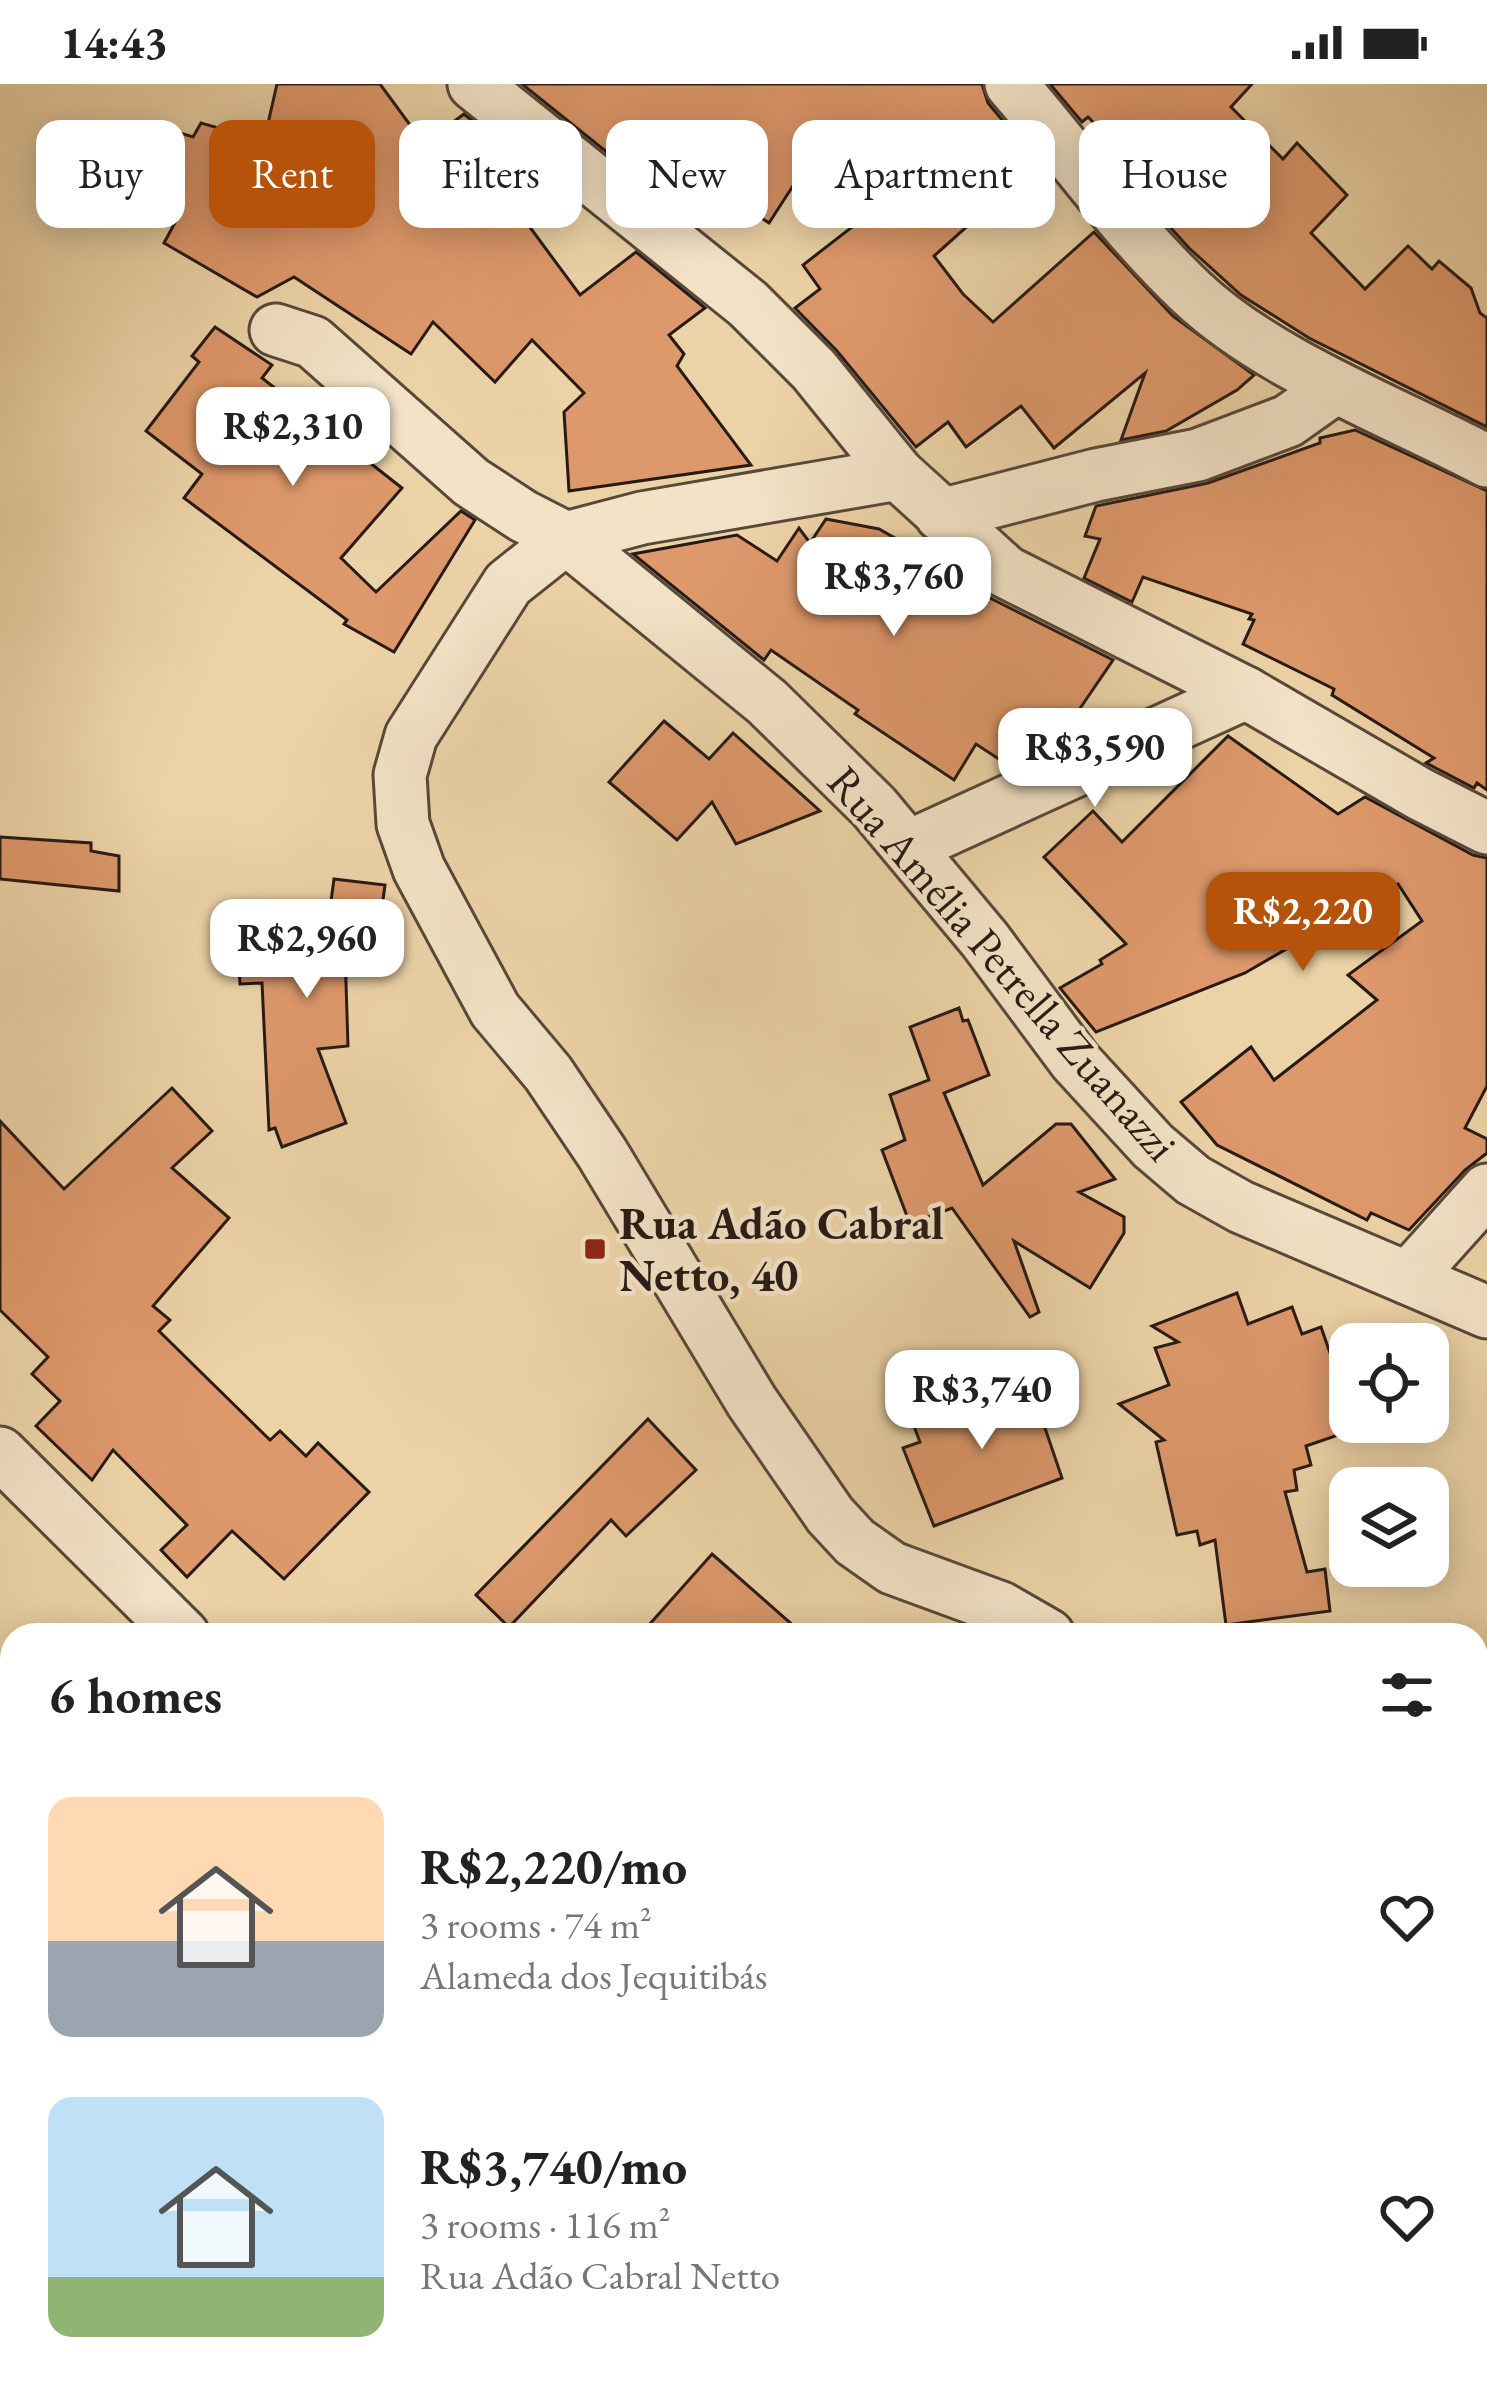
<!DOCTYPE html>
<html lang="en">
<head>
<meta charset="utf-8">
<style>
	body { margin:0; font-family:"EB Garamond",serif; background:#f2f2f2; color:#222; height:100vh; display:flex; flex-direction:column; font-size:45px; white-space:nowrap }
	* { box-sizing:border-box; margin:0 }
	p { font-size:39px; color:#767676 }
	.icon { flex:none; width:66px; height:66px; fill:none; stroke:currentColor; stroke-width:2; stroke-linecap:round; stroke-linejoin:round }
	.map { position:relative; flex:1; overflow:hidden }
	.sheet { position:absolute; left:0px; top:1539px; width:1488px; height:768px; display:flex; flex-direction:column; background:#fff; border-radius:36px 36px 0 0; box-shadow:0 6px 30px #0003 }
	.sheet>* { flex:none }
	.guide { position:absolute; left:36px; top:36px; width:1416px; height:108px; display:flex; gap:24px }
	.fabs { position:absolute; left:1329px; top:1239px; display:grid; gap:24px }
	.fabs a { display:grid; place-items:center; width:120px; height:120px; border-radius:24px; background:#fff; box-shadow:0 6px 30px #0003; font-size:60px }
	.price { position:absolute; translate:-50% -102px; padding:0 27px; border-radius:24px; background:#fff; color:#222; font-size:39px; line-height:78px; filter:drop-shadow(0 3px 6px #0008) }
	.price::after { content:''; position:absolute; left:50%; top:72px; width:36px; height:27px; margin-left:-18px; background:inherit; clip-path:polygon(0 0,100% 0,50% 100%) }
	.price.selected { background:#b45309; color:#fff }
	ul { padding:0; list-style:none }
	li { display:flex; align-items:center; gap:36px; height:300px; padding:0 48px }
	li span { display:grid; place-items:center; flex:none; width:336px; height:240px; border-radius:24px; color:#555 }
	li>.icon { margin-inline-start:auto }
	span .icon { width:144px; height:144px; fill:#fffc; stroke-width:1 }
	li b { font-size:51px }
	h2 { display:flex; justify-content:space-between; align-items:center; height:144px; padding:0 48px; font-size:51px }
	.pill { padding:0 42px; border-radius:24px; background:#fff; box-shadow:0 6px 30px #0003; font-size:42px; line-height:108px }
	.pill.selected { background:#b45309; color:#fff }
	.status { display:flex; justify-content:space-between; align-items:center; height:84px; padding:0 60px; background:#fff; direction:ltr }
	.status svg { height:33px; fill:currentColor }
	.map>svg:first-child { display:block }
	.building { fill:#dd986b; stroke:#271a15; stroke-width:3 }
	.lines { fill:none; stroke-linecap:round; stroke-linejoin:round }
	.minor-casing { stroke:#58483a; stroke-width:57 }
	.minor { stroke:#f3e2c6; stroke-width:51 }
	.poi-dot { fill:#8f2418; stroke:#f3e2c6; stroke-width:4.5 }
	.labels { text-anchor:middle; stroke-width:9; stroke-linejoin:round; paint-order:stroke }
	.street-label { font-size:45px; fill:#271a15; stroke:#f3e2c6 }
	.poi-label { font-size:45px; font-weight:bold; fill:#271a15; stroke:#f3e2c6; text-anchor:start }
</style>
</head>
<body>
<div class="status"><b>14:43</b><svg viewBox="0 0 49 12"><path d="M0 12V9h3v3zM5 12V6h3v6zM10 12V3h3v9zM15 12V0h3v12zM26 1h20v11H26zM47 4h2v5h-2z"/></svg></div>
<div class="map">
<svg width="1487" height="2307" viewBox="0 0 1487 2307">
	<rect width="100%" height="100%" fill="#ecd3a7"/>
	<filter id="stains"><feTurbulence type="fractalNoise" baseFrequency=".00167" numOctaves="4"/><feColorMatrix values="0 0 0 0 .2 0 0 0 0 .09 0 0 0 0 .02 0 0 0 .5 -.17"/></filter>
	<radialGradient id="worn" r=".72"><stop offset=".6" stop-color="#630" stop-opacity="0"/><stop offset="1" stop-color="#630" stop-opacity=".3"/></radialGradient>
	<g class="building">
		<path d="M 277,0 L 380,0 L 424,60 L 464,30 L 566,112 L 529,142 L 580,211 L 636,168 L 705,224 L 669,251 L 684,270 L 677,282 L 751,381 L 569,407 L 564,328 L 584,309 L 532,256 L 495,298 L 433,238 L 411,270 L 294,193 L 257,213 L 164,159 L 178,133 L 135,122 L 161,43 L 193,53 L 201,39 L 264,57 Z"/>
		<path d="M 522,0 L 982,0 L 988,19 L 1038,79 L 934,172 L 963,210 L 993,238 L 1094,148 L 1173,232 L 1254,291 L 1237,306 L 1166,347 L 1121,356 L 1145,289 L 1054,364 L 1021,322 L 966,363 L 948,338 L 916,363 L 837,267 L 795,224 L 820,205 L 803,181 L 887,116 L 822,57 L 769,139 L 711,101 L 689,134 Z"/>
		<path d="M 1050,0 L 1252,0 L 1231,23 L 1283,75 L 1297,59 L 1347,111 L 1311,149 L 1365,205 L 1408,162 L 1432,185 L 1439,177 L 1471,204 L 1480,229 L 1487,234 L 1487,343 L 1309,254 L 1241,211 L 1189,164 L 1142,112 L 1155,100 L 1088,33 L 1082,38 Z"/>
		<path d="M 215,243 L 272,281 L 262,294 L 402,404 L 341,474 L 376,508 L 461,427 L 475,436 L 394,568 L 344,540 L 347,536 L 184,414 L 202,390 L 146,347 L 199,278 L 192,272 Z"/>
		<path d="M 1355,346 L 1487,407 L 1487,706 L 1477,699 L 1474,704 L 1426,679 L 1434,674 L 1332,611 L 1334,605 L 1243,560 L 1254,536 L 1249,535 L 1252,530 L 1143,493 L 1132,518 L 1084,494 L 1100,455 L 1085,452 L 1096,422 L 1208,399 L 1320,359 L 1320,354 Z"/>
		<path d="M 826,435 L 879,445 L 974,499 L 992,515 L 1113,576 L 1055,661 L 1037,665 L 1041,669 L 1011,683 L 976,660 L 954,696 L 855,630 L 858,626 L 771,566 L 764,576 L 633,470 L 737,451 L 777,477 L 799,444 L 810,459 Z"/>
		<path d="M 664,637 L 709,675 L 733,649 L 820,727 L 736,760 L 712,718 L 677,756 L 609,698 Z"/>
		<path d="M 1228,652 L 1338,730 L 1365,713 L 1473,771 L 1487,774 L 1487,1002 L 1465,1044 L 1487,1055 L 1487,1069 L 1465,1086 L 1409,1146 L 1371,1129 L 1367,1136 L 1217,1061 L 1181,1018 L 1251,963 L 1274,996 L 1377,916 L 1348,891 L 1422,837 L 1398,800 L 1245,889 L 1096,948 L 1060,904 L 1102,880 L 1100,876 L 1126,860 L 1044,773 L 1093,727 L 1122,758 Z"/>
		<path d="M 0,753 L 91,759 L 91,767 L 119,772 L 119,807 L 0,795 Z"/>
		<path d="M 334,795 L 385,801 L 376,867 L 345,867 L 348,962 L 318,965 L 346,1039 L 282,1063 L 275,1044 L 269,1046 L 262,899 L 240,900 L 237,836 L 329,832 Z"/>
		<path d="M 959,924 L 963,937 L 968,936 L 989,991 L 944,1009 L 983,1101 L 1056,1040 L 1071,1040 L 1115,1095 L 1079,1108 L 1124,1133 L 1124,1149 L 1090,1204 L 1014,1157 L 1039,1228 L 1030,1233 L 952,1124 L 910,1140 L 882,1066 L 905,1056 L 890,1011 L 929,996 L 910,943 Z"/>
		<path d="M 172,1004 L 212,1047 L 172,1084 L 229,1134 L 153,1222 L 170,1236 L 159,1247 L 270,1356 L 280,1347 L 306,1372 L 318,1359 L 369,1408 L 284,1495 L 232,1447 L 187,1493 L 161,1466 L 187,1441 L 113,1366 L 92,1396 L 36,1342 L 60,1317 L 32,1290 L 48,1273 L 0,1226 L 0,1037 L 64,1105 Z"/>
		<path d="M 1237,1209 L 1248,1240 L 1292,1223 L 1302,1250 L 1321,1243 L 1350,1327 L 1350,1347 L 1306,1362 L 1311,1381 L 1294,1386 L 1297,1406 L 1285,1408 L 1307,1488 L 1325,1485 L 1330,1527 L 1226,1541 L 1215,1456 L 1200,1461 L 1197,1447 L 1177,1451 L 1156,1358 L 1164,1356 L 1119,1320 L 1169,1301 L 1155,1264 L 1178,1258 L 1152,1242 Z"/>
		<path d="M 1027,1291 L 1062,1394 L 934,1442 L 903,1364 L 920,1358 L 912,1337 Z"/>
		<path d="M 648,1335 L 696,1386 L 626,1452 L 611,1436 L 509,1543 L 476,1511 Z"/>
		<path d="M 712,1470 L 804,1551 L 640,1551 Z"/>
	</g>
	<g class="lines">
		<g class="minor-casing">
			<g id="minor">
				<path d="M 474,0 L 748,220 L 814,286 L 898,390 L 1006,488 L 1246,609 L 1420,710 L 1487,744"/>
				<path d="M 1011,0 C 1071,69 1125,146 1192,209 C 1267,280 1394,328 1487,377"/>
				<path d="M 276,246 L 313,258 L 471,398 L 523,432 L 566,454 L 767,618 L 874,723 L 985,856 L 1075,977 L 1153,1062 L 1193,1096 L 1241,1123 L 1487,1228"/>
				<path d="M 898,390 L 642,434 L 566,454 L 508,500 L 411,652 L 400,691 L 403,740 L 419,785 L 495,926 L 548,989 L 602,1069 L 752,1318 L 830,1431 L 855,1458 L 892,1484 L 1001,1524 L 1048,1551"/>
				<path d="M 941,431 L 1096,391 L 1198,371 L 1288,337 L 1336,303"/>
				<path d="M 908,763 L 1246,609"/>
				<path d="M 1408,1194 L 1487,1106"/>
				<path d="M 0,1369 L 183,1551"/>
				<path d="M 1476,1731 L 1487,1733"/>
				<path d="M 0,1904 L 12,1912"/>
				<path d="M 377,2295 L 385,2307"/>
				<path d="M 957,2295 L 970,2307"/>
			</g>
		</g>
		<use href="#minor" class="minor"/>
	</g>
	<rect class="poi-dot" x="583" y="1153" width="24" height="24" rx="6"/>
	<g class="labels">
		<g class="street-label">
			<text transform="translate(1003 879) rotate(49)" y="16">Rua Amélia Petrella Zuanazzi</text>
		</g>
		<g class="poi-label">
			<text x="619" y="1155">Rua Adão Cabral<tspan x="619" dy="52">Netto, 40</tspan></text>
		</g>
	</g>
	<rect width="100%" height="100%" filter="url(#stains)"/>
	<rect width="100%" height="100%" fill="url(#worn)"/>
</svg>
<div class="fabs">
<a><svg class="icon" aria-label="locate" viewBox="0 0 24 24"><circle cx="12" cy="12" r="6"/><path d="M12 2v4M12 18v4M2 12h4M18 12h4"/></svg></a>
<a><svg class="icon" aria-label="layers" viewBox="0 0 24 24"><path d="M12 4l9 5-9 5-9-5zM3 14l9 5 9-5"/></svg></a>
</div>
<b class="price" style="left:293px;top:405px">R$2,310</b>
<b class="price" style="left:894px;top:555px">R$3,760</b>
<b class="price" style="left:1095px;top:726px">R$3,590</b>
<b class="price selected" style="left:1303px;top:890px">R$2,220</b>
<b class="price" style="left:307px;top:917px">R$2,960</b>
<b class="price" style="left:982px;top:1368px">R$3,740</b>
<div class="guide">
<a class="pill">Buy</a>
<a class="pill selected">Rent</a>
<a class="pill">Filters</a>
<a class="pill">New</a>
<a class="pill">Apartment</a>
<a class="pill">House</a>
</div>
<section class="sheet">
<h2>6 homes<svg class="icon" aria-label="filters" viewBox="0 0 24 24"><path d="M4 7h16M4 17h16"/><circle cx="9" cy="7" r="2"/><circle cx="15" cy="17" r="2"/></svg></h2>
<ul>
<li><span style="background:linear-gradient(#ffd9b3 60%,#9aa5b1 0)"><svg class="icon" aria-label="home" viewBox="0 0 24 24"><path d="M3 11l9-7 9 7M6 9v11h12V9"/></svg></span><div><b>R$2,220/mo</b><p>3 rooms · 74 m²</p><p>Alameda dos Jequitibás</p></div><svg class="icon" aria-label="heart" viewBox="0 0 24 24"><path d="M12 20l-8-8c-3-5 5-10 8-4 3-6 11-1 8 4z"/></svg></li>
<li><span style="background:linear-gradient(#bfe0f5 75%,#8fb573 0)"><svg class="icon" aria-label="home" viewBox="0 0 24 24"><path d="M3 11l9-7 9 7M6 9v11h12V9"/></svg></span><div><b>R$3,740/mo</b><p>3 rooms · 116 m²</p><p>Rua Adão Cabral Netto</p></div><svg class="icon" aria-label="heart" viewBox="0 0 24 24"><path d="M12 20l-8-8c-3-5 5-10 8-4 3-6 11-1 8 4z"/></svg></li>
</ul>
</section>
</div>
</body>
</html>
